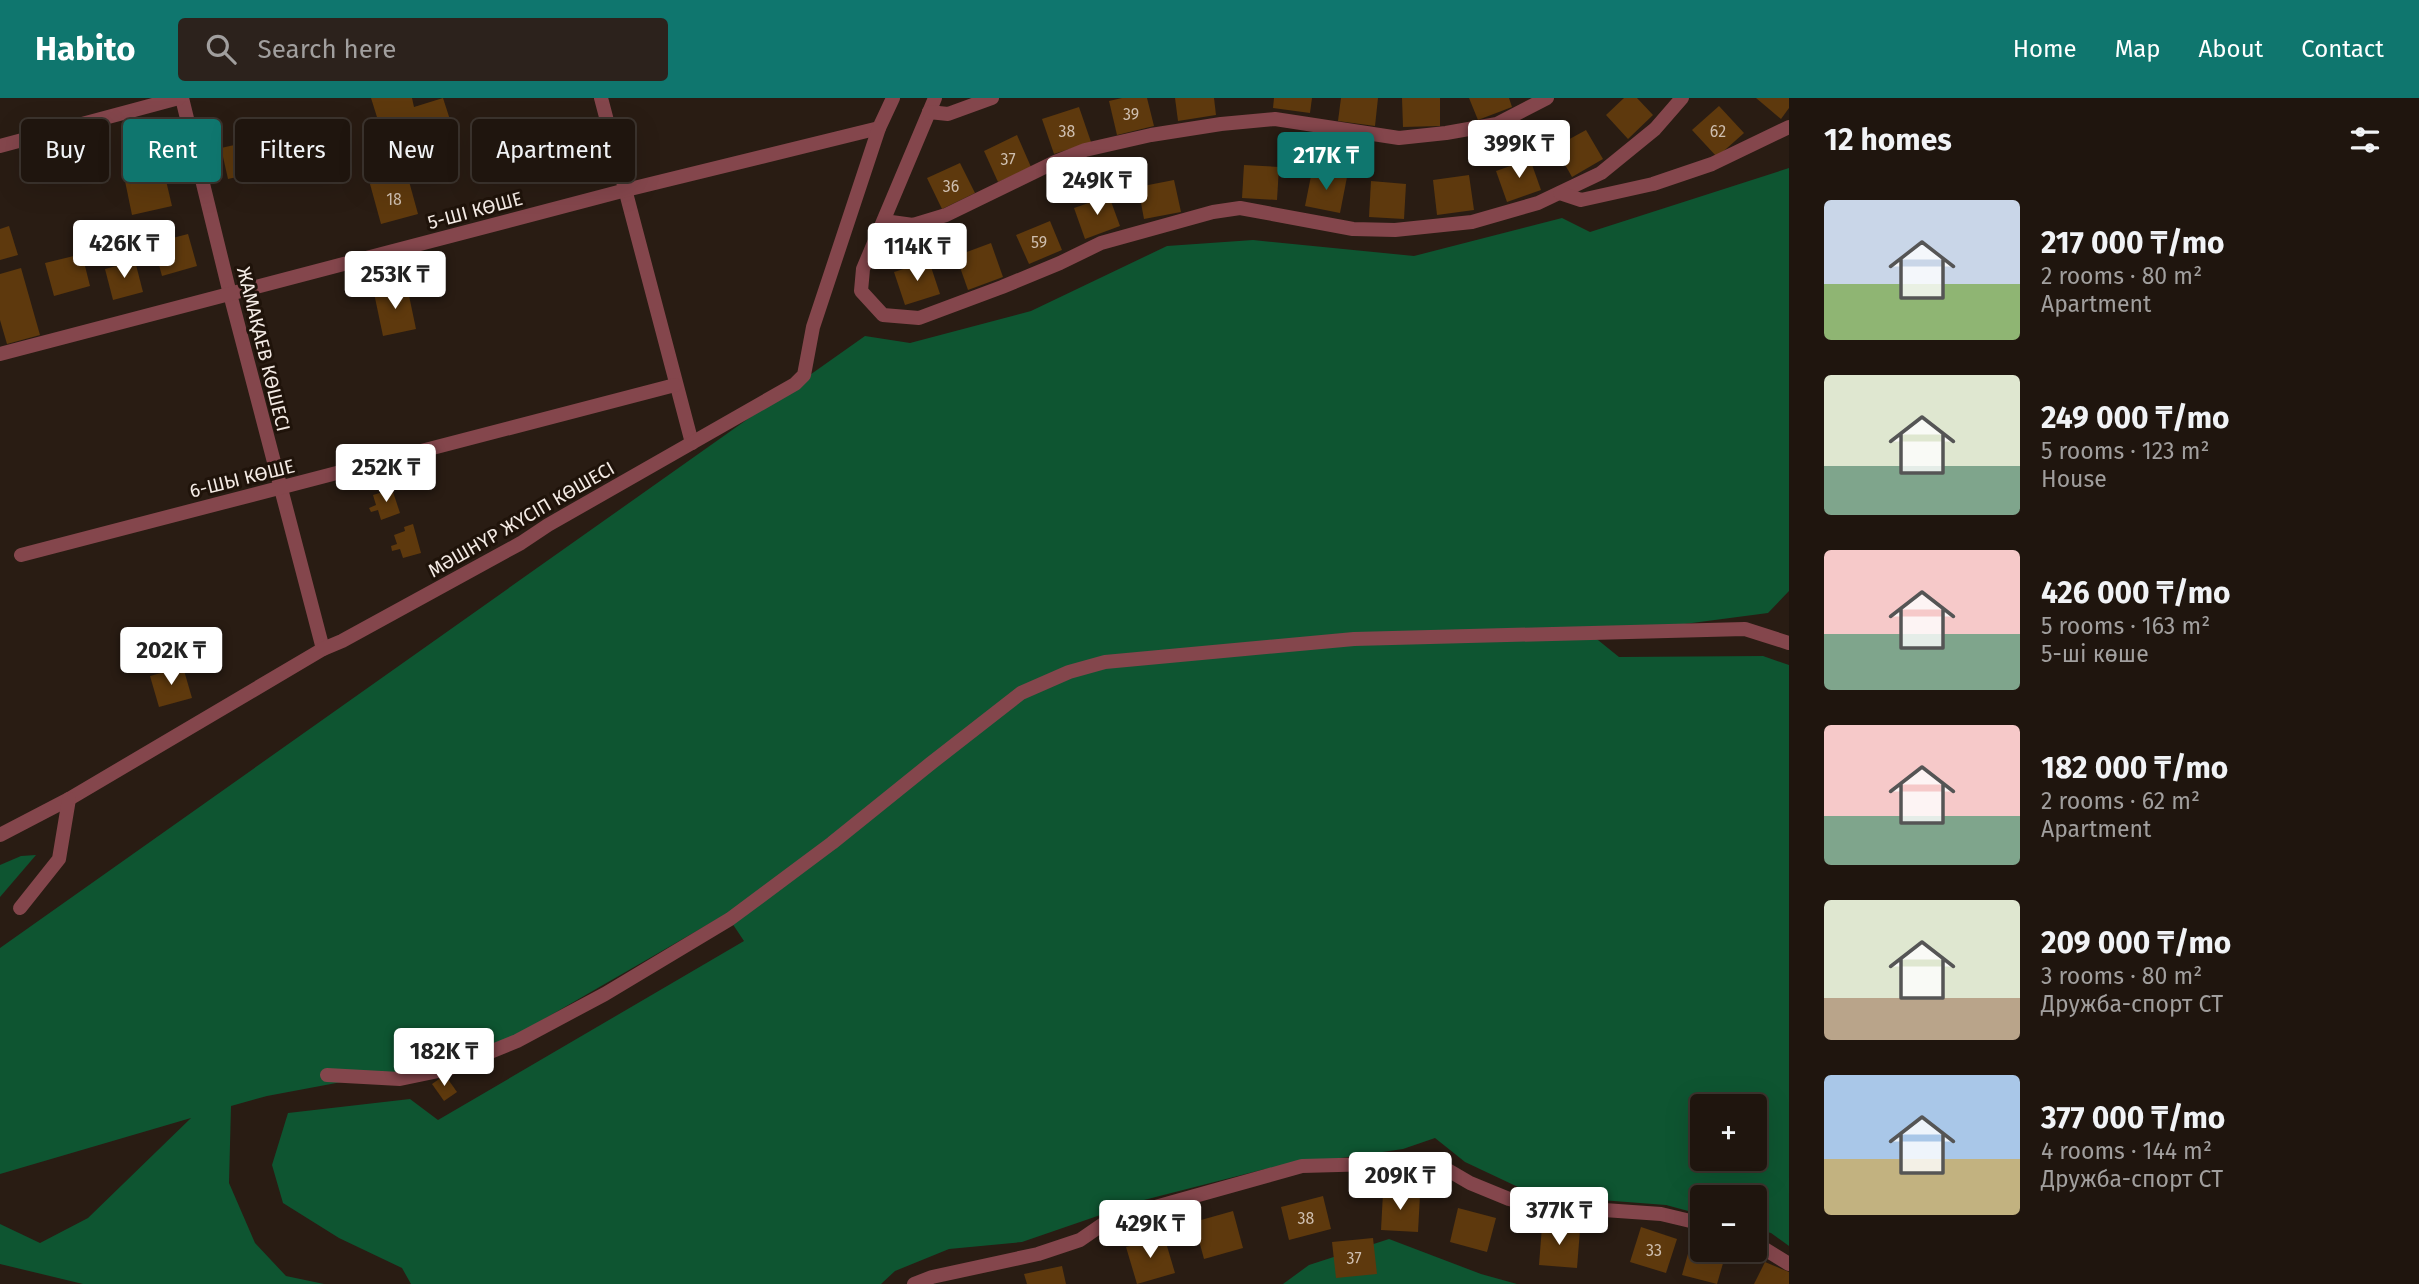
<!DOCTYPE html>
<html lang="en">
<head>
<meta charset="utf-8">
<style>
	body { margin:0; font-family:"Fira Sans",sans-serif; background:#2c221c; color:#f1f3f6; height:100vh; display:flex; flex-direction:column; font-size:26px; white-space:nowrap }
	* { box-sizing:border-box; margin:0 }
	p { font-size:23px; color:#a19f9e }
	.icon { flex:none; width:38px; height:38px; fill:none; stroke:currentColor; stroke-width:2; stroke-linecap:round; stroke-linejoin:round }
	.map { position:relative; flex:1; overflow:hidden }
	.sheet { display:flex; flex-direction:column; background:#1f150e; width:630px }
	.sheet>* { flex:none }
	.hud { position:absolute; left:21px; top:21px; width:665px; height:63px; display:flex; gap:14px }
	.controls { position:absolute; left:1690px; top:996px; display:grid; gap:14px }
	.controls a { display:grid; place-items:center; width:77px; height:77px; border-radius:7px; background:#1f150e; box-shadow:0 7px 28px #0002,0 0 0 2px #3c342e; font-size:35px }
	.price { position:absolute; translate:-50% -60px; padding:0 16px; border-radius:7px; background:#fff; color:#222; font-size:23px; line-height:46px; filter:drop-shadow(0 2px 4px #0008) }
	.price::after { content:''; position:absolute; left:50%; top:42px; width:21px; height:16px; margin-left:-10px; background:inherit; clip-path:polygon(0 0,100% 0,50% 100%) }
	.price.on { background:#0f766e; color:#fff }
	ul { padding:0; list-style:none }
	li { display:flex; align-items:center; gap:21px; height:175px; padding:0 35px }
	li span { display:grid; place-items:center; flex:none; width:196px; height:140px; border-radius:7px; color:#555 }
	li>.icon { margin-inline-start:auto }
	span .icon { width:84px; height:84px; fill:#fffc; stroke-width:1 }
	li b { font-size:30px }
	h2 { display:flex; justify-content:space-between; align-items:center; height:84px; padding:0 35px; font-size:30px }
	.tag { padding:0 24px; border-radius:7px; background:#1f150e; box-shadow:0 7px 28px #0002,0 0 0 2px #3c342e; font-size:24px; line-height:63px }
	.tag.on { background:#0f766e; color:#fff }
	header { display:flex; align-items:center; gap:42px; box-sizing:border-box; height:98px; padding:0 35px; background:#0f766e; color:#fff }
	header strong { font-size:33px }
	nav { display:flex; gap:38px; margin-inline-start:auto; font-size:24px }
	.search { width:490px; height:63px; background:#2c221c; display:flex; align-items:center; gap:18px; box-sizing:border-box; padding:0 24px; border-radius:7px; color:#a19f9e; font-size:26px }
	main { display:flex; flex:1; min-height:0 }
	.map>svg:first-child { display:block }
	.green { fill:#0e5531; fill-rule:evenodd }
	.building { fill:#5e390d }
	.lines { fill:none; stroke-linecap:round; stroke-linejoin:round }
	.minor { stroke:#84464c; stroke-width:14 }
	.labels { text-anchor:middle; stroke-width:6; stroke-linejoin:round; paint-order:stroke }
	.number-label { font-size:16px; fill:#cebeaf }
	.street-label { font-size:19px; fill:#f4ebe5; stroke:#1f130a }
</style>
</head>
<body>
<header>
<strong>Habito</strong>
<div class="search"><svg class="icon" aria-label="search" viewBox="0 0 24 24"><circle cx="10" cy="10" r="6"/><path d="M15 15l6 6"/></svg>Search here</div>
<nav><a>Home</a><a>Map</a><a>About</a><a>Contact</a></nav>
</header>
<main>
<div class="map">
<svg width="1789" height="1186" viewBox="0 0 1789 1186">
	<rect width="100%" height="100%" fill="#291c13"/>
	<g class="green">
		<path d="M 1789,70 L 1789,493 L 1768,515 L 1593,538 L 1619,559 L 1763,558 L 1789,567 L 1789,1148 L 1771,1135 L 1755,1131 L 1755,1099 L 1703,1099 L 1703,1117 L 1666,1107 L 1535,1097 L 1465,1064 L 1435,1040 L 1403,1051 L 1265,1071 L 1144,1102 L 1022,1144 L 949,1151 L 895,1173 L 881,1186 L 411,1186 L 402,1170 L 339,1140 L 283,1105 L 272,1067 L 288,1015 L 410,1001 L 438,1022 L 744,843 L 726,816 L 480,958 L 267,998 L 231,1008 L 229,1085 L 255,1145 L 286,1178 L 324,1186 L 83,1186 L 0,1166 L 0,1126 L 40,1145 L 88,1120 L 191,1020 L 0,1076 L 0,850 L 865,238 L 910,245 L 1031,213 L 1167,148 L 1253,142 L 1414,158 L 1562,120 L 1590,134 ZM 1703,1008 L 1755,1008 L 1755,1060 L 1703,1060 Z"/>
		<path d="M 36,757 L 0,799 L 0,767 L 21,758 Z"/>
		<path d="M 1389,1141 L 1481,1176 L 1517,1186 L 1283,1186 L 1309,1167 Z"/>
	</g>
	<g class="building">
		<path d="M 371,0 L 412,0 L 414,9 L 443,0 L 453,31 L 387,51 Z"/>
		<path d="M 1122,0 L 1147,0 L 1154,28 L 1117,37 L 1109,3 Z"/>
		<path d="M 1175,0 L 1214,0 L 1216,17 L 1178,23 Z"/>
		<path d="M 1274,0 L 1312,0 L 1310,15 L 1273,10 Z"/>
		<path d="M 1341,0 L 1378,0 L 1375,28 L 1338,23 Z"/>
		<path d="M 1402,0 L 1440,0 L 1440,28 L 1403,29 Z"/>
		<path d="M 1469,0 L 1509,0 L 1512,9 L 1478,22 Z"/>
		<path d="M 1624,0 L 1637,0 L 1653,17 L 1628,41 L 1606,17 Z"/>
		<path d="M 1756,0 L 1789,0 L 1789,10 L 1781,21 Z"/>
		<path d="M 1719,8 L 1744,35 L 1717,59 L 1692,32 Z"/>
		<path d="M 1079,9 L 1091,44 L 1054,56 L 1042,21 Z"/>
		<path d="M 1586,32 L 1603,61 L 1572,79 L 1555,49 Z"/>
		<path d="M 1017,37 L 1031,69 L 998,84 L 984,53 Z"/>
		<path d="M 252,43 L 259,74 L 228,81 L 221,50 Z"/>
		<path d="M 1530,61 L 1541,92 L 1507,104 L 1496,73 Z"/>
		<path d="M 960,65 L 975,95 L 942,111 L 927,80 Z"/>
		<path d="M 1244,67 L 1279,69 L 1277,102 L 1242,100 Z"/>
		<path d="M 1312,73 L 1347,79 L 1340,115 L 1305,108 Z"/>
		<path d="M 164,74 L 172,108 L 132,117 L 125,83 Z"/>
		<path d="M 407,76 L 418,116 L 381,126 L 370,86 Z"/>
		<path d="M 1469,77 L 1474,112 L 1437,117 L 1433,82 Z"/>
		<path d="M 1174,82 L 1181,114 L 1144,121 L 1138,89 Z"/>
		<path d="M 1371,83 L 1406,86 L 1404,121 L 1369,119 Z"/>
		<path d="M 1109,98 L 1120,128 L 1085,141 L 1074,110 Z"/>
		<path d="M 1050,123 L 1062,152 L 1029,166 L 1016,137 Z"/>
		<path d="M 9,128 L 18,157 L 0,162 L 0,131 Z"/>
		<path d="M 188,136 L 197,168 L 162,178 L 153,145 Z"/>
		<path d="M 991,145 L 1003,179 L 968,192 L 956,158 Z"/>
		<path d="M 82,156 L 90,188 L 54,198 L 45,165 Z"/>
		<path d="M 135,163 L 143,194 L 113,202 L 105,171 Z"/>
		<path d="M 929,163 L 940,196 L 905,207 L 894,174 Z"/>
		<path d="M 21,170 L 40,237 L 7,246 L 0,222 L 0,176 Z"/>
		<path d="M 407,188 L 416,231 L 383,238 L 374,195 Z"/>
		<path d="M 391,388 L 400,415 L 381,422 L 378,412 L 371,414 L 369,410 L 376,407 L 373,397 L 386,393 L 385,390 Z"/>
		<path d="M 413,426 L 421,455 L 403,460 L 400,451 L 392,453 L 391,448 L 397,446 L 394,437 L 405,433 L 404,429 Z"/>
		<path d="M 183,569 L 192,600 L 159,609 L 150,578 Z"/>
		<path d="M 445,977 L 457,994 L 444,1003 L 432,986 Z"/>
		<path d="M 1383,1095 L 1420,1097 L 1418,1134 L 1381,1132 Z"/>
		<path d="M 1323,1098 L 1331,1131 L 1289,1142 L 1281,1109 Z"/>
		<path d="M 1458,1110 L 1496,1120 L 1487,1154 L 1450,1144 Z"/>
		<path d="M 1233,1113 L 1243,1150 L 1204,1161 L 1194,1124 Z"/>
		<path d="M 1542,1128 L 1580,1132 L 1577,1170 L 1539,1167 Z"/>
		<path d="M 1641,1129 L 1677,1141 L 1666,1175 L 1630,1164 Z"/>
		<path d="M 1164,1138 L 1175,1175 L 1137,1186 L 1126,1149 Z"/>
		<path d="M 1373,1140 L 1377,1176 L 1336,1180 L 1332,1144 Z"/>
		<path d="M 1691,1145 L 1703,1148 L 1703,1152 L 1726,1155 L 1717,1186 L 1682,1177 Z"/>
		<path d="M 1765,1164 L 1789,1174 L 1789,1186 L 1754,1186 Z"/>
		<path d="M 1062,1168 L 1066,1186 L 1027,1186 L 1024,1176 Z"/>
	</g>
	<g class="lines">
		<g class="minor">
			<path d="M 182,0 L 230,196 L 323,551"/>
			<path d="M 601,0 L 692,345"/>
			<path d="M 935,0 L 863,171 L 861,193 L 883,217 L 919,220 L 1002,189 L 1060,165 L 1101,145 L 1213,114 L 1240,110 L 1353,131 L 1395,132 L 1472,124 L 1538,105 L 1601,75 L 1655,31 L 1682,0"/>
			<path d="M 929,14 L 948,16 L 992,0"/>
			<path d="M 0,48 L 179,0"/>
			<path d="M 1560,95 L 1581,102 L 1653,86 L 1712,66 L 1789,29"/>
			<path d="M 884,123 L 913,127 L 946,117 L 1055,64 L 1085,52 L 1151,37 L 1221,26 L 1275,21 L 1399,40 L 1446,35 L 1497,26 L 1547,0"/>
			<path d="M 0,256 L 626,92 L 879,30"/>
			<path d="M 21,457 L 675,287"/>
			<path d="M 0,737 L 69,701 L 323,551 L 342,543 L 521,445 L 548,427 L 795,286 L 804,277 L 813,229 L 879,30 L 893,0"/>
			<path d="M 20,810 L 59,761 L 69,701"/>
			<path d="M 327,977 L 400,981 L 448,971 L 517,943 L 605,896 L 730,821 L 832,745 L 930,666 L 1021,595 L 1069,574 L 1105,564 L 1354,541 L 1745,531 L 1789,545"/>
			<path d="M 1755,1145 L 1789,1166"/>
			<path d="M 914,1186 L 932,1179 L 1038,1156 L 1080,1142 L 1109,1122 L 1302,1068 L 1411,1065 L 1446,1071 L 1470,1085 L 1509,1101 L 1533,1107 L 1661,1116 L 1703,1126"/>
		</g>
	</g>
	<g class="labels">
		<g class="number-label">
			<text x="1131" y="22">39</text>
			<text x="1067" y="39">38</text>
			<text x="1718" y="39">62</text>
			<text x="1008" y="67">37</text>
			<text x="951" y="94">36</text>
			<text x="394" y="107">18</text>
			<text x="1039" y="150">59</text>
			<text x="1306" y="1126">38</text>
			<text x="1654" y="1158">33</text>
			<text x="1354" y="1166">37</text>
		</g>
		<g class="street-label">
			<text transform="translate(475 112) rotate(-15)" y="7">5-ШІ КӨШЕ</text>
			<text transform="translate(264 251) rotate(76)" y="7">ЖАМАҚАЕВ КӨШЕСІ</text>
			<text transform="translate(242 380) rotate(-14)" y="7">6-ШЫ КӨШЕ</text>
			<text transform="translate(521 421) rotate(-30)" y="7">МӘШHҮР ЖҮСІП КӨШЕСІ</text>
		</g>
	</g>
</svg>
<div class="controls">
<a>+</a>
<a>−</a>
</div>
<b class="price" style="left:1519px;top:82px">399K ₸</b>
<b class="price on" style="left:1326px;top:94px">217K ₸</b>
<b class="price" style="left:1097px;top:119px">249K ₸</b>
<b class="price" style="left:124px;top:182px">426K ₸</b>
<b class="price" style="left:917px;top:185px">114K ₸</b>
<b class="price" style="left:395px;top:213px">253K ₸</b>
<b class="price" style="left:386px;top:406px">252K ₸</b>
<b class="price" style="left:171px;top:589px">202K ₸</b>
<b class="price" style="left:444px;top:990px">182K ₸</b>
<b class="price" style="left:1400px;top:1114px">209K ₸</b>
<b class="price" style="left:1559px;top:1149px">377K ₸</b>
<b class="price" style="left:1150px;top:1162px">429K ₸</b>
<div class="hud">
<a class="tag">Buy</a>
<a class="tag on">Rent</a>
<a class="tag">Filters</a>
<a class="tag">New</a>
<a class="tag">Apartment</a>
</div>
</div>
<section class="sheet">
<h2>12 homes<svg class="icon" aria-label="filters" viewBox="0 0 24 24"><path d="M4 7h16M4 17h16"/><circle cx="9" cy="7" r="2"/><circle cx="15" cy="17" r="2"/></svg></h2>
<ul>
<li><span style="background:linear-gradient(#c9d6e8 60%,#8fb573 0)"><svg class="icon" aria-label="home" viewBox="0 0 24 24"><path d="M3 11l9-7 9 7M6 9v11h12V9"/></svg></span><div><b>217 000 ₸/mo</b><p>2 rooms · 80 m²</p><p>Apartment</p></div></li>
<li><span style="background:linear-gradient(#dfe7d0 65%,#7fa58c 0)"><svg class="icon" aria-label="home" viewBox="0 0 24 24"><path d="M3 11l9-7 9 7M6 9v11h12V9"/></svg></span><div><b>249 000 ₸/mo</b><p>5 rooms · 123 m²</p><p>House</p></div></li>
<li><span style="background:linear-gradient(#f6c9c9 60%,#7fa58c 0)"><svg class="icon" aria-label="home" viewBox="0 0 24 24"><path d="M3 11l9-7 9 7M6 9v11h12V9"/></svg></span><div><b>426 000 ₸/mo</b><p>5 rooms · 163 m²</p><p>5-ші көше</p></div></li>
<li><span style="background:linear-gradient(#f6c9c9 65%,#7fa58c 0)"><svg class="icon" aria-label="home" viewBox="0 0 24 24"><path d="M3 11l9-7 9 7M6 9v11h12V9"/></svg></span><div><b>182 000 ₸/mo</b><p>2 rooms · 62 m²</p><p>Apartment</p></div></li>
<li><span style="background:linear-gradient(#dfe7d0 70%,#b9a48a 0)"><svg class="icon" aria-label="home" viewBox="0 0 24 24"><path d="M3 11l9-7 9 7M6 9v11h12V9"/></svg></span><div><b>209 000 ₸/mo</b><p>3 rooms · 80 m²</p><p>Дружба-спорт СТ</p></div></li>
<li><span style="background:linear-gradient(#a9c7e8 60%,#c2b280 0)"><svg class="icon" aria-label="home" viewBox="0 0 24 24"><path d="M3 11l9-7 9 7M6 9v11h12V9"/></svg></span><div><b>377 000 ₸/mo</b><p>4 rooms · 144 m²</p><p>Дружба-спорт СТ</p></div></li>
</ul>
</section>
</main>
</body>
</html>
